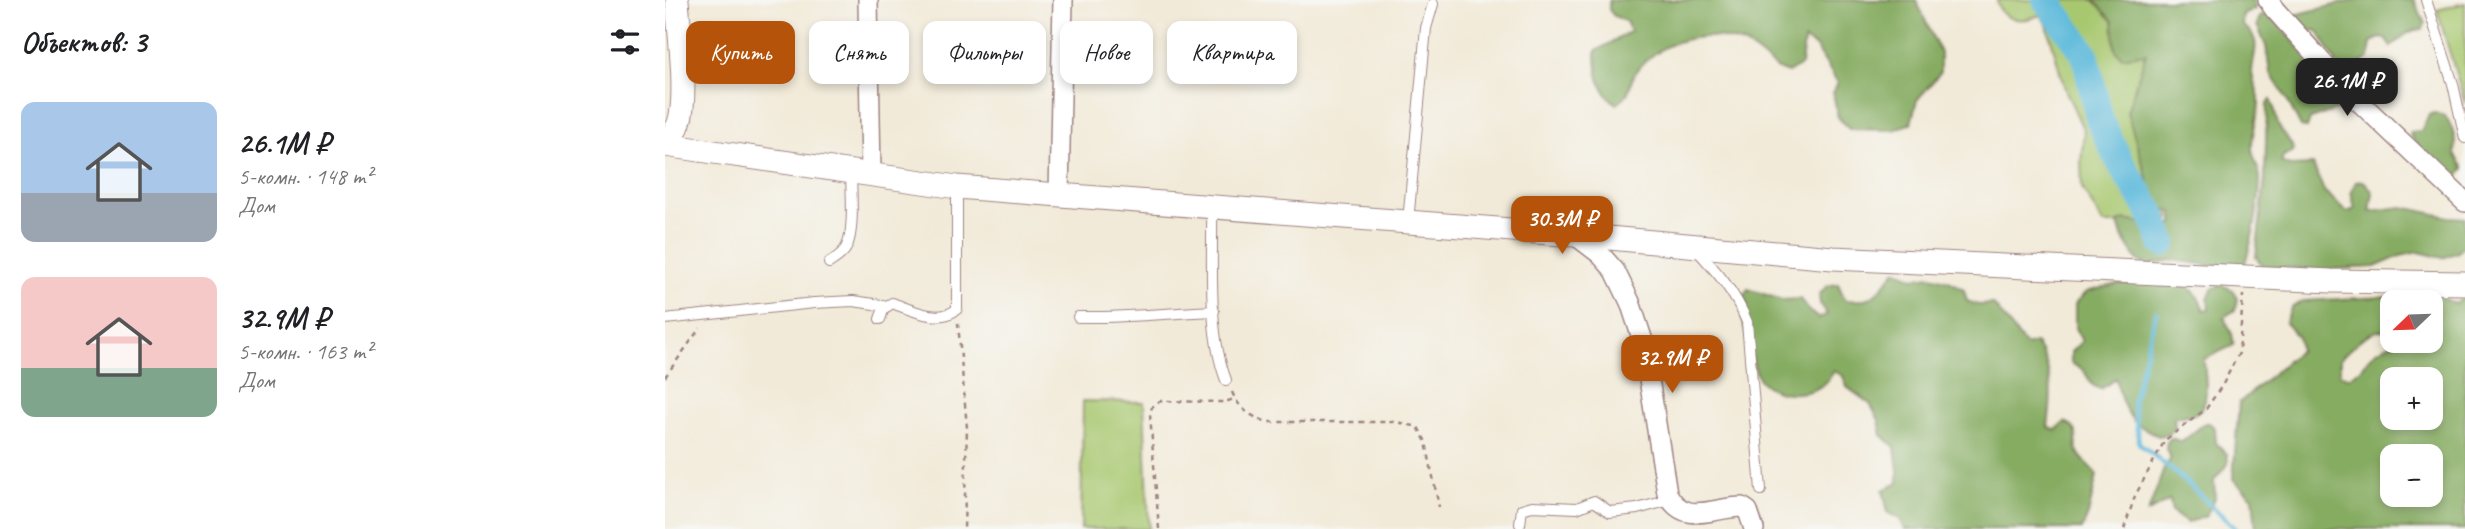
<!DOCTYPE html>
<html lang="ru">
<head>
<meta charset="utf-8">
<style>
	body { margin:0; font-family:Caveat,sans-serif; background:#f6f6f6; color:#202124; height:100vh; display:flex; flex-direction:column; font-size:26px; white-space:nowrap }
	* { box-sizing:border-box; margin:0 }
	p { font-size:23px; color:#757577 }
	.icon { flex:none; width:38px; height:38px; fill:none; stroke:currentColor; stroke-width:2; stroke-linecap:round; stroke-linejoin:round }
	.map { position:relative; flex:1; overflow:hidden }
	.drawer { display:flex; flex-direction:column; background:#fff; width:665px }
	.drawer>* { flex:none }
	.banner { position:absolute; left:21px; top:21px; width:665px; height:63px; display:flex; gap:14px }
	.needle { width:46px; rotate:247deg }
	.tools { position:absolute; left:1715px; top:290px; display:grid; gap:14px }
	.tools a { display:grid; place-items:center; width:63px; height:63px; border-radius:14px; background:#fff; box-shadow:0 4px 10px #0003; font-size:35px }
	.price { position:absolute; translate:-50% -60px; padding:0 16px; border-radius:14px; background:#b45309; color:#fff; font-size:23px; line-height:46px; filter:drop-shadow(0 2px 4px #0008) }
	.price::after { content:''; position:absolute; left:50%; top:42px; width:21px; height:16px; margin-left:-10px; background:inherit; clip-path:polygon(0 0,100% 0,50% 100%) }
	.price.active { background:#222; color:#fff }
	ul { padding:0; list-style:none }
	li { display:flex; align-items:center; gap:21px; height:175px; padding:0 21px }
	li span { display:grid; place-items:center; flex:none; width:196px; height:140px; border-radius:14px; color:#555 }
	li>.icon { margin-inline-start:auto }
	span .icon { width:84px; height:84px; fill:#fffc; stroke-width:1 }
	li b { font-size:30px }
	h2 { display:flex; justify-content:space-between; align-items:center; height:84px; padding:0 21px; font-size:30px }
	.chip { padding:0 24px; border-radius:14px; background:#fff; box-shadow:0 4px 10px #0003; font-size:24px; line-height:63px }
	.chip.active { background:#b45309; color:#fff }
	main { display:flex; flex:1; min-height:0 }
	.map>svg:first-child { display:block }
	.green { fill:#a8c870; stroke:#79744e; stroke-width:2 }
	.forest { fill:#86ac62; stroke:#686646; stroke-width:2; fill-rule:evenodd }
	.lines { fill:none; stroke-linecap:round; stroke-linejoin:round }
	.stream { stroke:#5dbadb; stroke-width:4.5 }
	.river { stroke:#5dbadb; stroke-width:28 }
	.service-casing { stroke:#9e8482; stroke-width:12 }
	.minor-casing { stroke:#9e8482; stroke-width:22 }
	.tertiary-casing { stroke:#9e8482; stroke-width:25 }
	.path { stroke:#9e8482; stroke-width:2.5; stroke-dasharray:5 5; stroke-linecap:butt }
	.service { stroke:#fff; stroke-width:10 }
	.minor { stroke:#fff; stroke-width:19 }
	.tertiary { stroke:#fff; stroke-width:23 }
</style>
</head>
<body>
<main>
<section class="drawer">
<h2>Объектов: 3<svg class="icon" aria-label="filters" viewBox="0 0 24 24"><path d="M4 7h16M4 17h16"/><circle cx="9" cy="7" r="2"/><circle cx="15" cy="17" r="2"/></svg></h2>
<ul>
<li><span style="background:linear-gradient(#a9c7e8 65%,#9aa5b1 0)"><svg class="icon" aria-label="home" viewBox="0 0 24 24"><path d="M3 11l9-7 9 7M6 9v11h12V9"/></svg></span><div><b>26.1M ₽</b><p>5-комн. · 148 m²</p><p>Дом</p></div></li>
<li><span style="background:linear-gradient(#f6c9c9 65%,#7fa58c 0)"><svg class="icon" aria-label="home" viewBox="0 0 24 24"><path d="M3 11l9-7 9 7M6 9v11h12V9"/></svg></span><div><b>32.9M ₽</b><p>5-комн. · 163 m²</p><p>Дом</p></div></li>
</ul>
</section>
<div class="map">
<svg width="1800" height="529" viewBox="0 0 1800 529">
	<rect width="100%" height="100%" fill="#f6f6f2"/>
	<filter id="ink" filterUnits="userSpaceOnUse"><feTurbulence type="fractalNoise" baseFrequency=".0143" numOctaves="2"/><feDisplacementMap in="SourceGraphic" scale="14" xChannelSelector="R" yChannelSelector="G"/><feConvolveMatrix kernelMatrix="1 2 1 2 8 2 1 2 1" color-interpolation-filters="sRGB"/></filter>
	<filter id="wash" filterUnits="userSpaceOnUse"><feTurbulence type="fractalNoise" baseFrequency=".00686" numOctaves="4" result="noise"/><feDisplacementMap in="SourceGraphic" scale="28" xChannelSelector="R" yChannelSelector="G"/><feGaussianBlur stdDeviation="1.57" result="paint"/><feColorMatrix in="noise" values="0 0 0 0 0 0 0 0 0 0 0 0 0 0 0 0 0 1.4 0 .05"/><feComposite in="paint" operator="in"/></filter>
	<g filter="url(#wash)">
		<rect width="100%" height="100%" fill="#f2ead8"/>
		<g class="green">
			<path d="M 1332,0 L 1440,0 L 1483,63 L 1504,207 L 1505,218 L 1499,229 L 1460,224 L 1438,224 L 1417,188 L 1416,161 L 1419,131 L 1400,89 L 1382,25 L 1375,15 C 1358,22 1335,23 1332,0 Z"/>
			<path d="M 1800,3 L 1800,104 L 1772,10 Z"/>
			<path d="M 418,401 L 479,402 L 484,529 L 416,529 Z"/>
		</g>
		<g class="forest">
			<path d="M 944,0 L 1251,0 L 1275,53 L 1275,73 L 1252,100 L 1246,123 L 1229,130 L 1184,129 L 1173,117 L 1168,93 L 1173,83 L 1150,46 L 1139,40 L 1136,65 L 1123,73 C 1105,68 1102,58 1087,49 C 1050,27 1001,36 973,69 C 961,82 971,91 951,104 C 934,90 931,73 931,51 L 965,32 L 961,21 L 949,16 L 944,10 Z"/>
			<path d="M 1429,0 L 1589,0 L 1590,9 L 1578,15 L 1577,25 C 1600,41 1587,53 1587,73 C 1588,83 1593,90 1594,99 C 1595,115 1586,132 1587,148 C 1587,158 1595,168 1595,179 C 1594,209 1587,241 1578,270 L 1508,260 L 1483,265 L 1473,261 L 1457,236 L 1453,223 L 1460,220 L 1484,224 L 1508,224 L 1508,212 L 1493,207 L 1486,191 L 1462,112 L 1481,53 L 1457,57 L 1450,49 L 1448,21 Z"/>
			<path d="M 1691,0 L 1749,0 L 1760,23 L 1758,29 C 1737,32 1741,36 1726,47 L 1720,39 L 1715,38 L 1706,42 L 1704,58 L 1692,66 L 1689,75 L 1683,76 L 1675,69 L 1653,31 L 1633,29 L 1625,20 L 1633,14 Z"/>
			<path d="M 1605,15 L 1672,88 L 1679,107 L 1645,119 L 1642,128 L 1636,127 L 1622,99 L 1605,73 L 1601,46 L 1592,25 L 1595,16 Z"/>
			<path d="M 1606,100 C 1611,109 1610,116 1613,124 C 1617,134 1626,140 1629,151 L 1618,156 L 1616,162 L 1625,166 L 1648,165 L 1659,191 L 1682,212 L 1690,209 L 1686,191 L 1691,182 L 1699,181 L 1708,192 L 1705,211 L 1738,207 L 1784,217 L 1800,218 L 1800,246 L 1793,252 L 1778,258 L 1754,252 L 1735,256 L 1710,267 L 1653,270 L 1598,266 L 1591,257 L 1600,179 L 1602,104 Z"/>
			<path d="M 1769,113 L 1780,116 C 1788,129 1792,139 1790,154 L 1799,168 L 1791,180 C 1771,178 1756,150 1745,135 L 1746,132 L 1756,131 L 1764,115 Z"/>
			<path d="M 1231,270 L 1248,278 L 1266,276 L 1284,281 L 1299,290 L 1302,301 L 1313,305 L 1328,304 L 1361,346 L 1370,343 C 1389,366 1387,399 1383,427 L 1391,430 L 1400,422 C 1419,430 1407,440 1413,452 C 1417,460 1426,468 1432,475 L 1423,515 L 1417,529 L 1240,529 L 1235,519 L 1223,512 L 1218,490 L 1233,483 L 1233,469 L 1230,447 L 1217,435 L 1214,420 L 1205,404 L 1182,387 L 1178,376 L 1169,371 C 1166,376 1163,381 1159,384 C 1142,397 1108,397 1094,379 C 1089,373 1080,328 1077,316 L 1082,307 L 1079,295 L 1083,289 L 1117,300 L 1135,299 L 1144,311 L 1154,319 L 1162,314 L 1155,304 L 1154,295 L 1162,286 L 1173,284 L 1180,300 C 1209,303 1214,291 1231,270 Z"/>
			<path d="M 1503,283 C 1527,287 1530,288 1539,310 L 1544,309 L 1543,299 L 1547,289 L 1557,285 L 1568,290 L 1573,299 L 1570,310 L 1559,317 L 1567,334 L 1569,345 L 1539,359 C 1539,373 1547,404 1531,413 C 1524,416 1515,415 1509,418 L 1510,428 L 1504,434 L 1493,436 C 1486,431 1474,427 1469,421 C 1458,410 1454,393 1451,378 L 1436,389 L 1428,386 L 1419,371 L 1406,363 L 1406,352 L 1417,341 L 1410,328 L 1410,304 L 1421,292 L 1452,284 Z"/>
			<path d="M 1758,295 L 1776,297 L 1790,304 L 1800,297 L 1800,529 L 1591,529 L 1588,497 L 1568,479 L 1574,403 L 1635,350 L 1633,337 L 1620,323 L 1626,308 L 1638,301 ZM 1727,303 L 1766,303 L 1766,341 C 1744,341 1725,339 1707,355 C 1696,365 1702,369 1683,377 L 1675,374 L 1675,359 C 1688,345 1707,325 1727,331 ZM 1727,380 L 1766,380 L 1766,418 L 1727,418 ZM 1727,457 L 1766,457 L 1766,495 L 1727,495 Z"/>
			<path d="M 1540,423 L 1544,423 L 1550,428 L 1551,443 L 1562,454 L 1563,464 L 1549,480 L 1550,498 L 1541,516 L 1522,523 L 1507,512 L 1505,500 L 1483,512 L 1499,469 L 1506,458 L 1501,449 L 1502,442 L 1506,438 L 1517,442 Z"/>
		</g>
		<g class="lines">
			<path class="stream" d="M 1491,312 L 1468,402 L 1474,443 L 1520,481 L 1571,529"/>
			<path class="river" d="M 1381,0 L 1420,54 L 1435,121 L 1456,164 L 1487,214 L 1498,243"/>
		</g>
	</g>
	<g filter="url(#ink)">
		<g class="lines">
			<g class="service-casing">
				<g id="service">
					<path d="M 1761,0 L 1788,84 L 1800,138"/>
					<path d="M 547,208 C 548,261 542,330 561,380"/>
					<path d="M 743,222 L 761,28 L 768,4"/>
					<path d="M 1031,249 C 1052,272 1070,292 1082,322 L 1096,490"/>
					<path d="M 164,263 C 170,259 177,255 181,248 C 190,232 186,191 186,171"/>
					<path d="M 413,317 C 458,318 503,313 549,311"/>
					<path d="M 0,319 L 149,303 L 188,301 L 223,306"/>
					<path d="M 215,319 L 219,308 L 227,303 C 247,310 274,324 292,309 L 292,187"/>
					<path d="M 855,524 L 857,509 L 867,506 L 912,508 L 929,501 L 945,512 L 972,509 L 1005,500"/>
				</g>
			</g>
			<g class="minor-casing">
				<g id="minor">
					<path d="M 203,0 L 206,174"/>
					<path d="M 1603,0 L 1610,10 L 1686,94 L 1800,202"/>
					<path d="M 394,195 L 398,0"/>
					<path d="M 910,235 L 935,254 L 950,271 L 965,302 L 978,341 L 1002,493 C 1019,527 1048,507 1077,507 L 1083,511 L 1089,529"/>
				</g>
			</g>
			<g class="tertiary-casing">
				<g id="tertiary">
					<path d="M 0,139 C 7,135 12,130 14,123 C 23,97 14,30 12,0"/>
					<path d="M 0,145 L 292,187 L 910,235 L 1168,258 L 1666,281 L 1800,283"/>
				</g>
			</g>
			<g class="path">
				<path d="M 293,323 L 302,428 L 299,529"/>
				<path d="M 0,377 L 35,328"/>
				<path d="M 567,392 C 574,409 586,417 603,422 L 732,422 L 753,427 L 761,442 L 774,507"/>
				<path d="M 494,529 L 485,414 L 487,407 L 495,401 L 560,402 L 569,399"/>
				<path d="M 1459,529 L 1470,496 L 1500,440 L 1541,409 L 1558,384 L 1574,353 L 1578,295"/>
			</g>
			<use href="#service" class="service"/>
			<use href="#minor" class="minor"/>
			<use href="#tertiary" class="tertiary"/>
		</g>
	</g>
</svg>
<div class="tools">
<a><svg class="needle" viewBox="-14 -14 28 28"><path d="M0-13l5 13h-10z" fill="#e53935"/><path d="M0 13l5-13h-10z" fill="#757577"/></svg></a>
<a>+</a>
<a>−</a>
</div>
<b class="price active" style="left:1682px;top:118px">26.1M ₽</b>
<b class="price" style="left:897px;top:256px">30.3M ₽</b>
<b class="price" style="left:1007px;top:395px">32.9M ₽</b>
<div class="banner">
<a class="chip active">Купить</a>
<a class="chip">Снять</a>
<a class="chip">Фильтры</a>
<a class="chip">Новое</a>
<a class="chip">Квартира</a>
</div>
</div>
</main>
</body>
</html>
